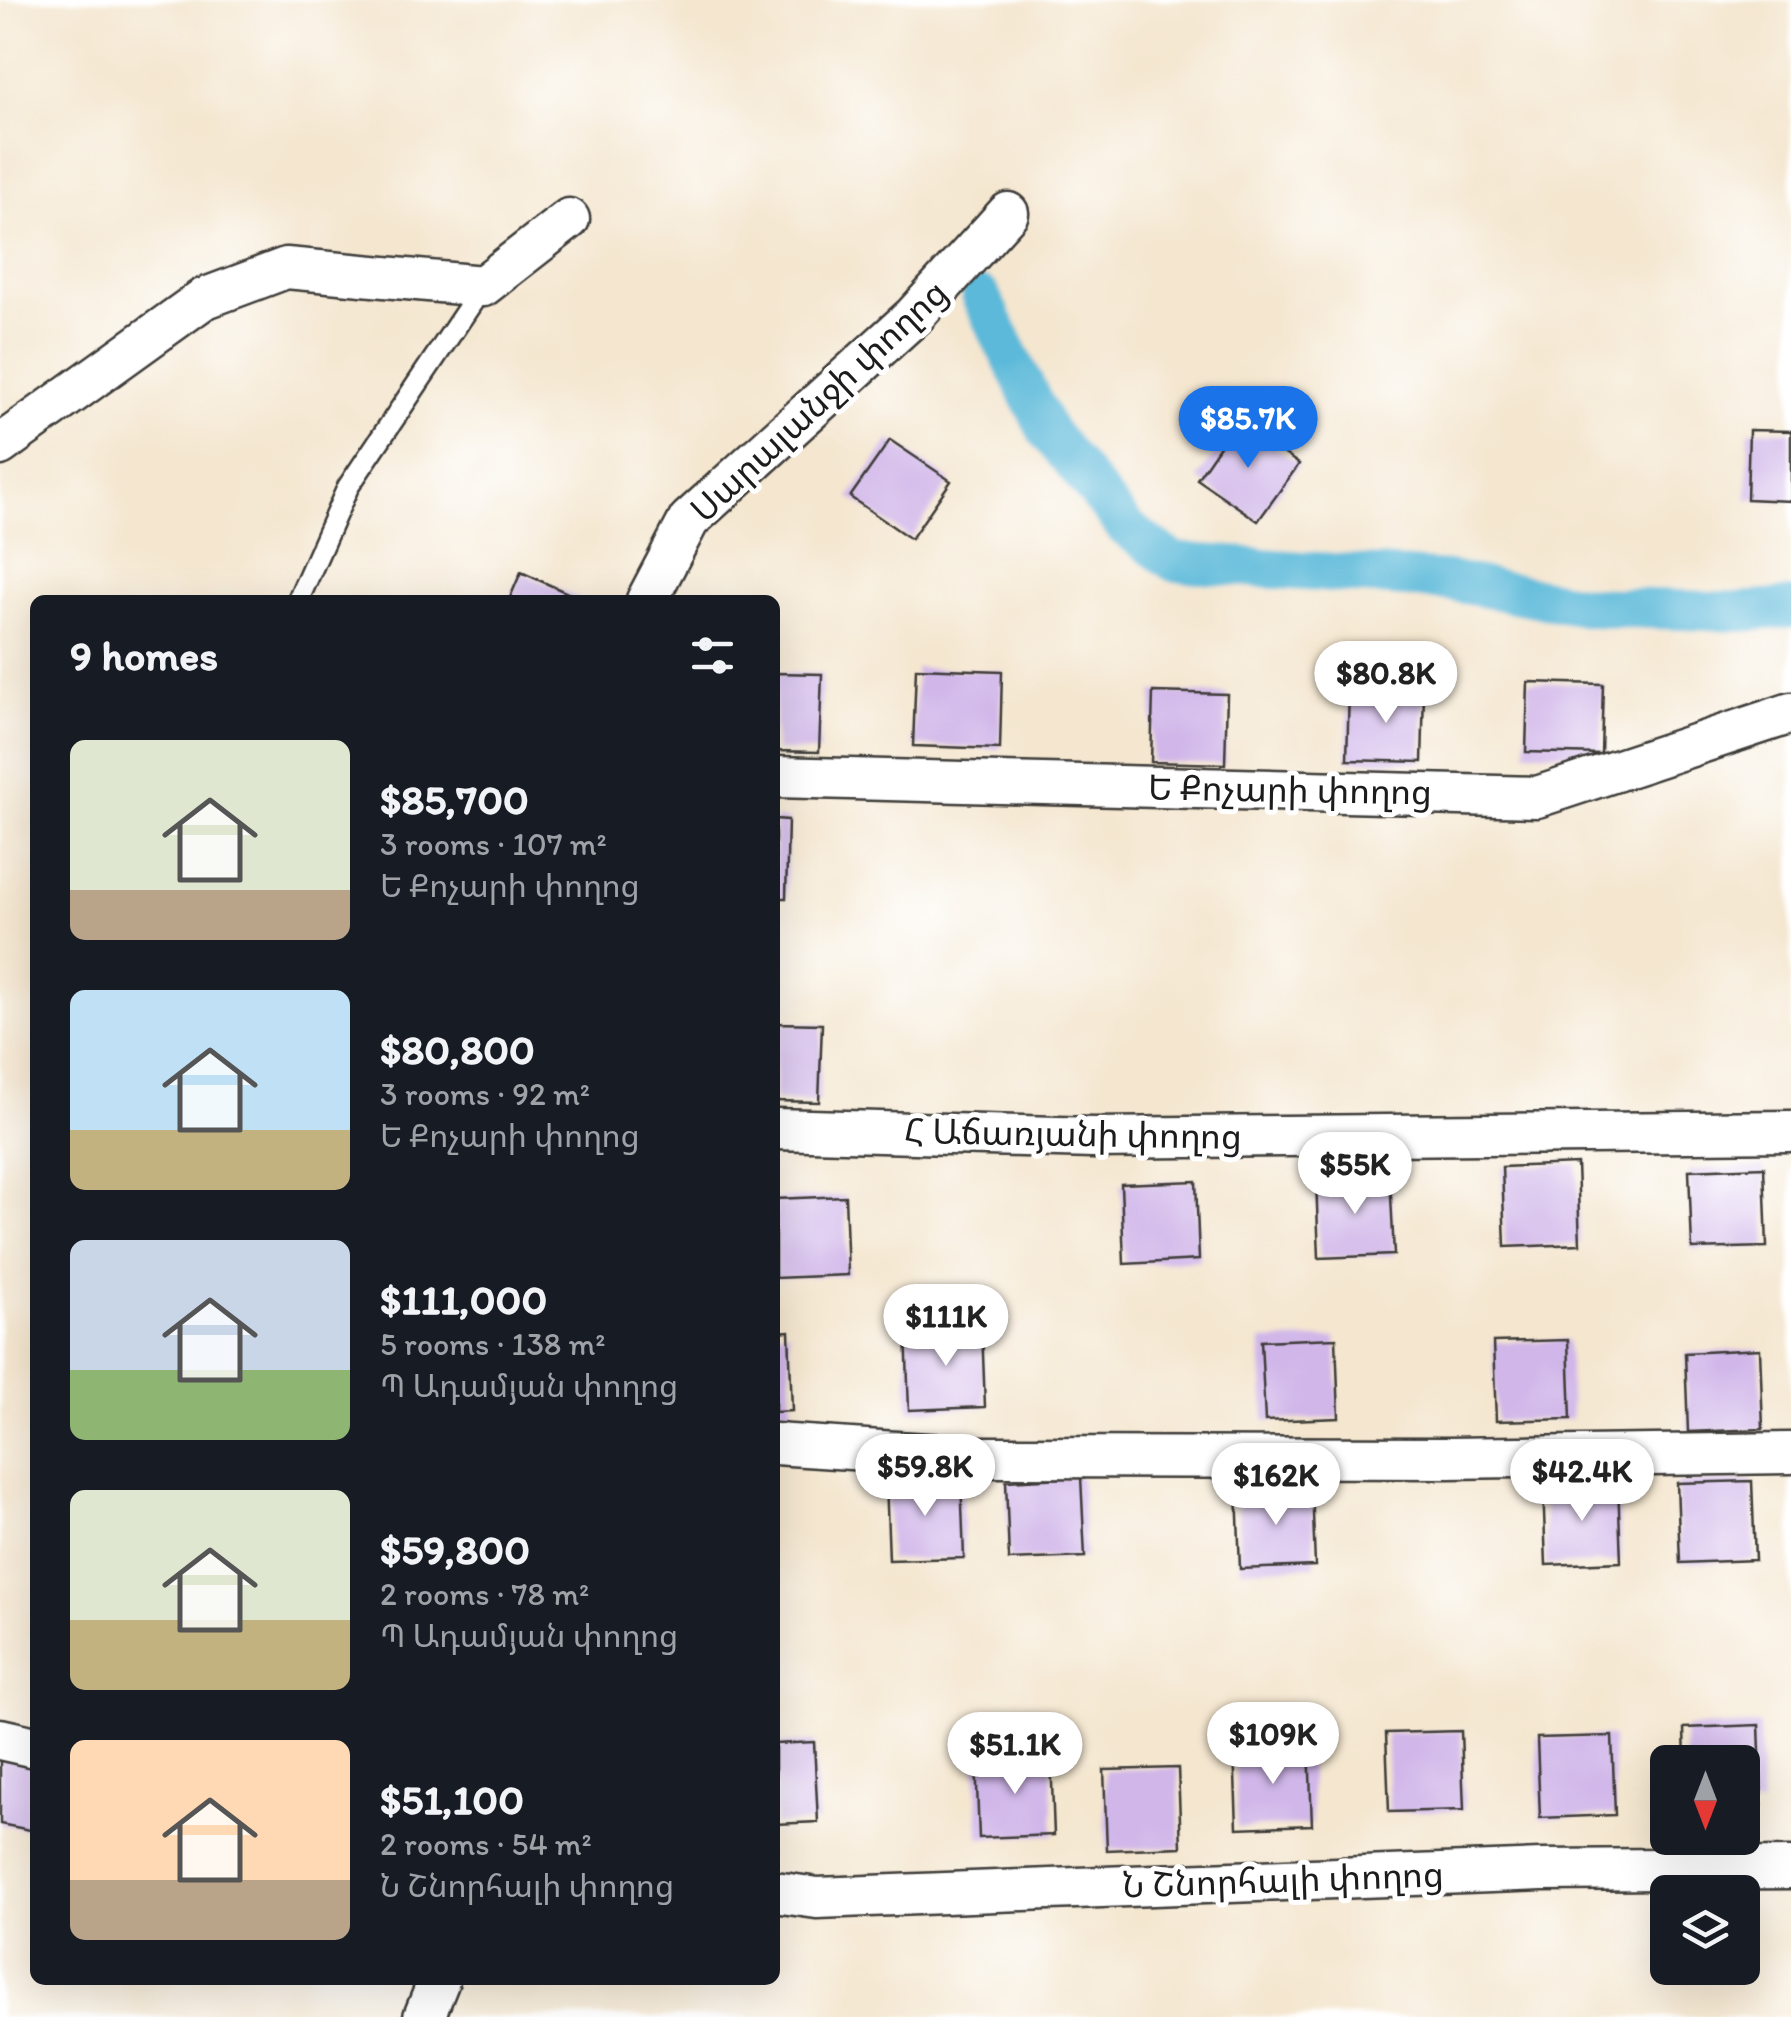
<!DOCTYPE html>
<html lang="en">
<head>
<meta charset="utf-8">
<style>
	body { margin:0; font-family:Itim,"Noto Sans Armenian",sans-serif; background:#242831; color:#f1f3f6; height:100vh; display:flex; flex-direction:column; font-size:38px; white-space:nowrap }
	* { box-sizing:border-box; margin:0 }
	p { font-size:32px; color:#9ea1a6 }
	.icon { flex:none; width:55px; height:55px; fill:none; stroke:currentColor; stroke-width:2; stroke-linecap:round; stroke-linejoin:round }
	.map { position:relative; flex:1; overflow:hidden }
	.panel { position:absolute; left:30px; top:595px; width:750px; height:1390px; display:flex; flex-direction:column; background:#171b24; border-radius:15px; box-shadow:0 10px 40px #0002 }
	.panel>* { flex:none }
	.needle { width:65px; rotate:180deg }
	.tools { position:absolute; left:1650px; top:1745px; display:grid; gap:20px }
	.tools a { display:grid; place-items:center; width:110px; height:110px; border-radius:15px; background:#171b24; box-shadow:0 10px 40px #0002; font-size:50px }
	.price { position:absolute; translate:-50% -85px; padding:0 22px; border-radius:35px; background:#fff; color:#222; font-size:32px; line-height:65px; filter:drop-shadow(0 2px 5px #0008) }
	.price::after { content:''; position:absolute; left:50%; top:60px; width:30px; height:22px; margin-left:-15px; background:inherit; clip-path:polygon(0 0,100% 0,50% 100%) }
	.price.selected { background:#1a73e8; color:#fff }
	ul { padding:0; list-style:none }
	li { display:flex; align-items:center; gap:30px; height:250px; padding:0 40px }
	li span { display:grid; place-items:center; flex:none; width:280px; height:200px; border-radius:15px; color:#555 }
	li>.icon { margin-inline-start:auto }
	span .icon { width:120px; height:120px; fill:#fffc; stroke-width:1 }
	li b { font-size:42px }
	h2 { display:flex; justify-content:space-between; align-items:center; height:120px; padding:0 40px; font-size:42px }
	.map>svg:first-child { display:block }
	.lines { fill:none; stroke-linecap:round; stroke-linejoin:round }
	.canal { stroke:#5bb9d9; stroke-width:40 }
	.building { fill:#d0b6e9 }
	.lane-casing { stroke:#3c3a37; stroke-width:25 }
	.street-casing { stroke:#3c3a37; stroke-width:45 }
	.lane { stroke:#fff; stroke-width:20 }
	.street { stroke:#fff; stroke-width:40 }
	.labels { text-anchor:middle; stroke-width:10; stroke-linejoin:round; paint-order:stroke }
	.street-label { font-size:35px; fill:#1c1c1c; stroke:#fff }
</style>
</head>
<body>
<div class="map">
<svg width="1791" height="2017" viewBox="0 0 1791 2017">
	<rect width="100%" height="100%" fill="#fff"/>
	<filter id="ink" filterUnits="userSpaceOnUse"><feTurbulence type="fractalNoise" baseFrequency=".01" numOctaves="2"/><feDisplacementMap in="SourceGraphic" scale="20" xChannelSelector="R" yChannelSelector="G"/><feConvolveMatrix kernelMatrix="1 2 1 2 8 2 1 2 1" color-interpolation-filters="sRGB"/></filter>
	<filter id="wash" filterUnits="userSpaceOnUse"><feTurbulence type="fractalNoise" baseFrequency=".0048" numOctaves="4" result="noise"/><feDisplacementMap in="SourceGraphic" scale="40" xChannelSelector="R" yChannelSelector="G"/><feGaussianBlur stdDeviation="2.25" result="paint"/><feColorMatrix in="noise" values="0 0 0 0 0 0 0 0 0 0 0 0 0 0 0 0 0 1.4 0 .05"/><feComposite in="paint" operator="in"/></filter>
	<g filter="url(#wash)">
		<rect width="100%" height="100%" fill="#f4e6cf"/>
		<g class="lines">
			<path class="canal" d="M 981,297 L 1047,431 L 1125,527 L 1174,562 L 1449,581 L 1589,607 L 1741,612 L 1791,608"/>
		</g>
		<g id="blocks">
			<g class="building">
				<path d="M 1237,421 L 1299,464 L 1258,521 L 1197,479 Z"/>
				<path d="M 1749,430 L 1791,431 L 1791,501 L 1747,499 Z"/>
				<path d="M 890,440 L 951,481 L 911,539 L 850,497 Z"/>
				<path d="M 521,572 L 583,600 L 509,600 Z"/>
				<path d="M 916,668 L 1002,671 L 1000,749 L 913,746 Z"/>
				<path d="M 775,673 L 822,674 L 819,752 L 775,751 Z"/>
				<path d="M 1528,682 L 1603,684 L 1601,754 L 1526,752 Z"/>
				<path d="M 1349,690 L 1424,692 L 1422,762 L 1347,760 Z"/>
				<path d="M 1153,692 L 1227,694 L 1225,764 L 1151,762 Z"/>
				<path d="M 775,819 L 788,820 L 786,898 L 775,898 Z"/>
				<path d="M 775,1023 L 822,1024 L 819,1102 L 775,1101 Z"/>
				<path d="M 1577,1164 L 1580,1244 L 1505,1247 L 1502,1167 Z"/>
				<path d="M 1764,1167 L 1767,1247 L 1692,1249 L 1689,1170 Z"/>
				<path d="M 1390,1176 L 1394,1255 L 1319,1258 L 1316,1179 Z"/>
				<path d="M 1196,1181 L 1199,1260 L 1124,1264 L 1121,1184 Z"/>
				<path d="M 845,1196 L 848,1275 L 775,1278 L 775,1199 Z"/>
				<path d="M 982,1328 L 985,1407 L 909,1410 L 906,1331 Z"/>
				<path d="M 789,1331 L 792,1411 L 775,1412 L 775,1332 Z"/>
				<path d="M 1336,1338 L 1339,1418 L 1265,1421 L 1261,1341 Z"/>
				<path d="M 1568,1340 L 1571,1419 L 1496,1421 L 1493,1342 Z"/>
				<path d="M 1760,1349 L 1763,1429 L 1688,1432 L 1685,1353 Z"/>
				<path d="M 1081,1477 L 1085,1557 L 1009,1560 L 1006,1481 Z"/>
				<path d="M 961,1478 L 964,1558 L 889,1560 L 886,1481 Z"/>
				<path d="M 1752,1481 L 1755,1560 L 1680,1563 L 1677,1483 Z"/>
				<path d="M 1618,1483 L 1621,1562 L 1546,1565 L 1543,1486 Z"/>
				<path d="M 1312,1487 L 1315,1566 L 1240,1569 L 1237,1490 Z"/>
				<path d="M 1759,1725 L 1762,1805 L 1742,1805 L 1742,1762 L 1685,1762 L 1684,1728 Z"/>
				<path d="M 1461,1731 L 1464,1810 L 1389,1812 L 1386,1733 Z"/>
				<path d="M 1612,1736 L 1615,1815 L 1540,1818 L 1537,1738 Z"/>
				<path d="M 814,1742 L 818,1822 L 775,1824 L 775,1744 Z"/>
				<path d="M 1309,1746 L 1312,1825 L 1237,1828 L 1234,1748 Z"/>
				<path d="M 1051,1756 L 1054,1835 L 979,1838 L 976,1759 Z"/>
				<path d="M 0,1758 L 35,1765 L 35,1831 L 0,1824 Z"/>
				<path d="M 1178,1768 L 1181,1847 L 1107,1850 L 1104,1770 Z"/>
			</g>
		</g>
	</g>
	<g filter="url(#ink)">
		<use href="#blocks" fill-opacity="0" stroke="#3c3a37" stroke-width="2.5"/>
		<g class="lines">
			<g class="lane-casing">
				<path id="lane" d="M 298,600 L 348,487 L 483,286"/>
			</g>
			<g class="street-casing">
				<g id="street">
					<path d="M 0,445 L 203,299 L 286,268 L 483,286 L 569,219"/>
					<path d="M 647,600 L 689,520 L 914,316 L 1008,213"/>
					<path d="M 775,777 L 1537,797 L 1791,713"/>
					<path d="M 775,1129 L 1093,1138 L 1791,1131"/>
					<path d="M 775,1444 L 972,1457 L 1447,1458 L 1791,1453"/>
					<path d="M 0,1739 L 35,1747"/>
					<path d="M 775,1892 L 817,1898 L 1542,1870 L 1791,1868"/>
					<path d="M 424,2017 L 439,1980"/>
				</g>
			</g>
			<use href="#lane" class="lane"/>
			<use href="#street" class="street"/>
		</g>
	</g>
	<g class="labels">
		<g class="street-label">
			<text transform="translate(819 401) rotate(-43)" y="12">Սարալանջի փողոց</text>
			<text transform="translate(1290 790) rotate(1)" y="12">Ե Քոչարի փողոց</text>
			<text transform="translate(1073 1134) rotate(1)" y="12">Հ Աճառյանի փողոց</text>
			<text transform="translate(1283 1880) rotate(-2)" y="12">Ն Շնորհալի փողոց</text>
		</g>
	</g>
</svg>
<div class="tools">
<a><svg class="needle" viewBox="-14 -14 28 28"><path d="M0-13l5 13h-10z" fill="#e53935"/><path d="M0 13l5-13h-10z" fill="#9ea1a6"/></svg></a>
<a><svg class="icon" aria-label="layers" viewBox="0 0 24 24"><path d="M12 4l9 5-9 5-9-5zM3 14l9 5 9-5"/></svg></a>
</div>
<b class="price selected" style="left:1248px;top:471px">$85.7K</b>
<b class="price" style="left:1386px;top:726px">$80.8K</b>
<b class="price" style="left:1355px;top:1217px">$55K</b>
<b class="price" style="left:946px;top:1369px">$111K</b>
<b class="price" style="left:925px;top:1519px">$59.8K</b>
<b class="price" style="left:1582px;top:1524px">$42.4K</b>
<b class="price" style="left:1276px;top:1528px">$162K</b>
<b class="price" style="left:1273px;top:1787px">$109K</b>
<b class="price" style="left:1015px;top:1797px">$51.1K</b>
<section class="panel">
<h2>9 homes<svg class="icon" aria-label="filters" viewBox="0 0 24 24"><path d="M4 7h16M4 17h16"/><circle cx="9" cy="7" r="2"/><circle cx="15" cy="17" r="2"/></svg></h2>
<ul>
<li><span style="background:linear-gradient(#dfe7d0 75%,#b9a48a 0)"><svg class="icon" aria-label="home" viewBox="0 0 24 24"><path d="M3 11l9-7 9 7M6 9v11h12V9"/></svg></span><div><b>$85,700</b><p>3 rooms · 107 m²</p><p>Ե Քոչարի փողոց</p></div></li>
<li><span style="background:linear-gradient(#bfe0f5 70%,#c2b280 0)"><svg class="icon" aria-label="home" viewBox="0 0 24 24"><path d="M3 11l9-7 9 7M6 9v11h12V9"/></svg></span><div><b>$80,800</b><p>3 rooms · 92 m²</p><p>Ե Քոչարի փողոց</p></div></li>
<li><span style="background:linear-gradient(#c9d6e8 65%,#8fb573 0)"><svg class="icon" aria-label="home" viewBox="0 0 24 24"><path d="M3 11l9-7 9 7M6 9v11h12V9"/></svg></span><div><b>$111,000</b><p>5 rooms · 138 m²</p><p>Պ Ադամյան փողոց</p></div></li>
<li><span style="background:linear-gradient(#dfe7d0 65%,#c2b280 0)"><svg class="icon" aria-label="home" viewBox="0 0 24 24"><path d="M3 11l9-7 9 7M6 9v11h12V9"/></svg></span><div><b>$59,800</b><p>2 rooms · 78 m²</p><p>Պ Ադամյան փողոց</p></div></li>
<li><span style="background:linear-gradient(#ffd9b3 70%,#b9a48a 0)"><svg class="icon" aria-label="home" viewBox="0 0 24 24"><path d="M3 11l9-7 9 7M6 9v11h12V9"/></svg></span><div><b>$51,100</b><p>2 rooms · 54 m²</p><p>Ն Շնորհալի փողոց</p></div></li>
</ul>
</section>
</div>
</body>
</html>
